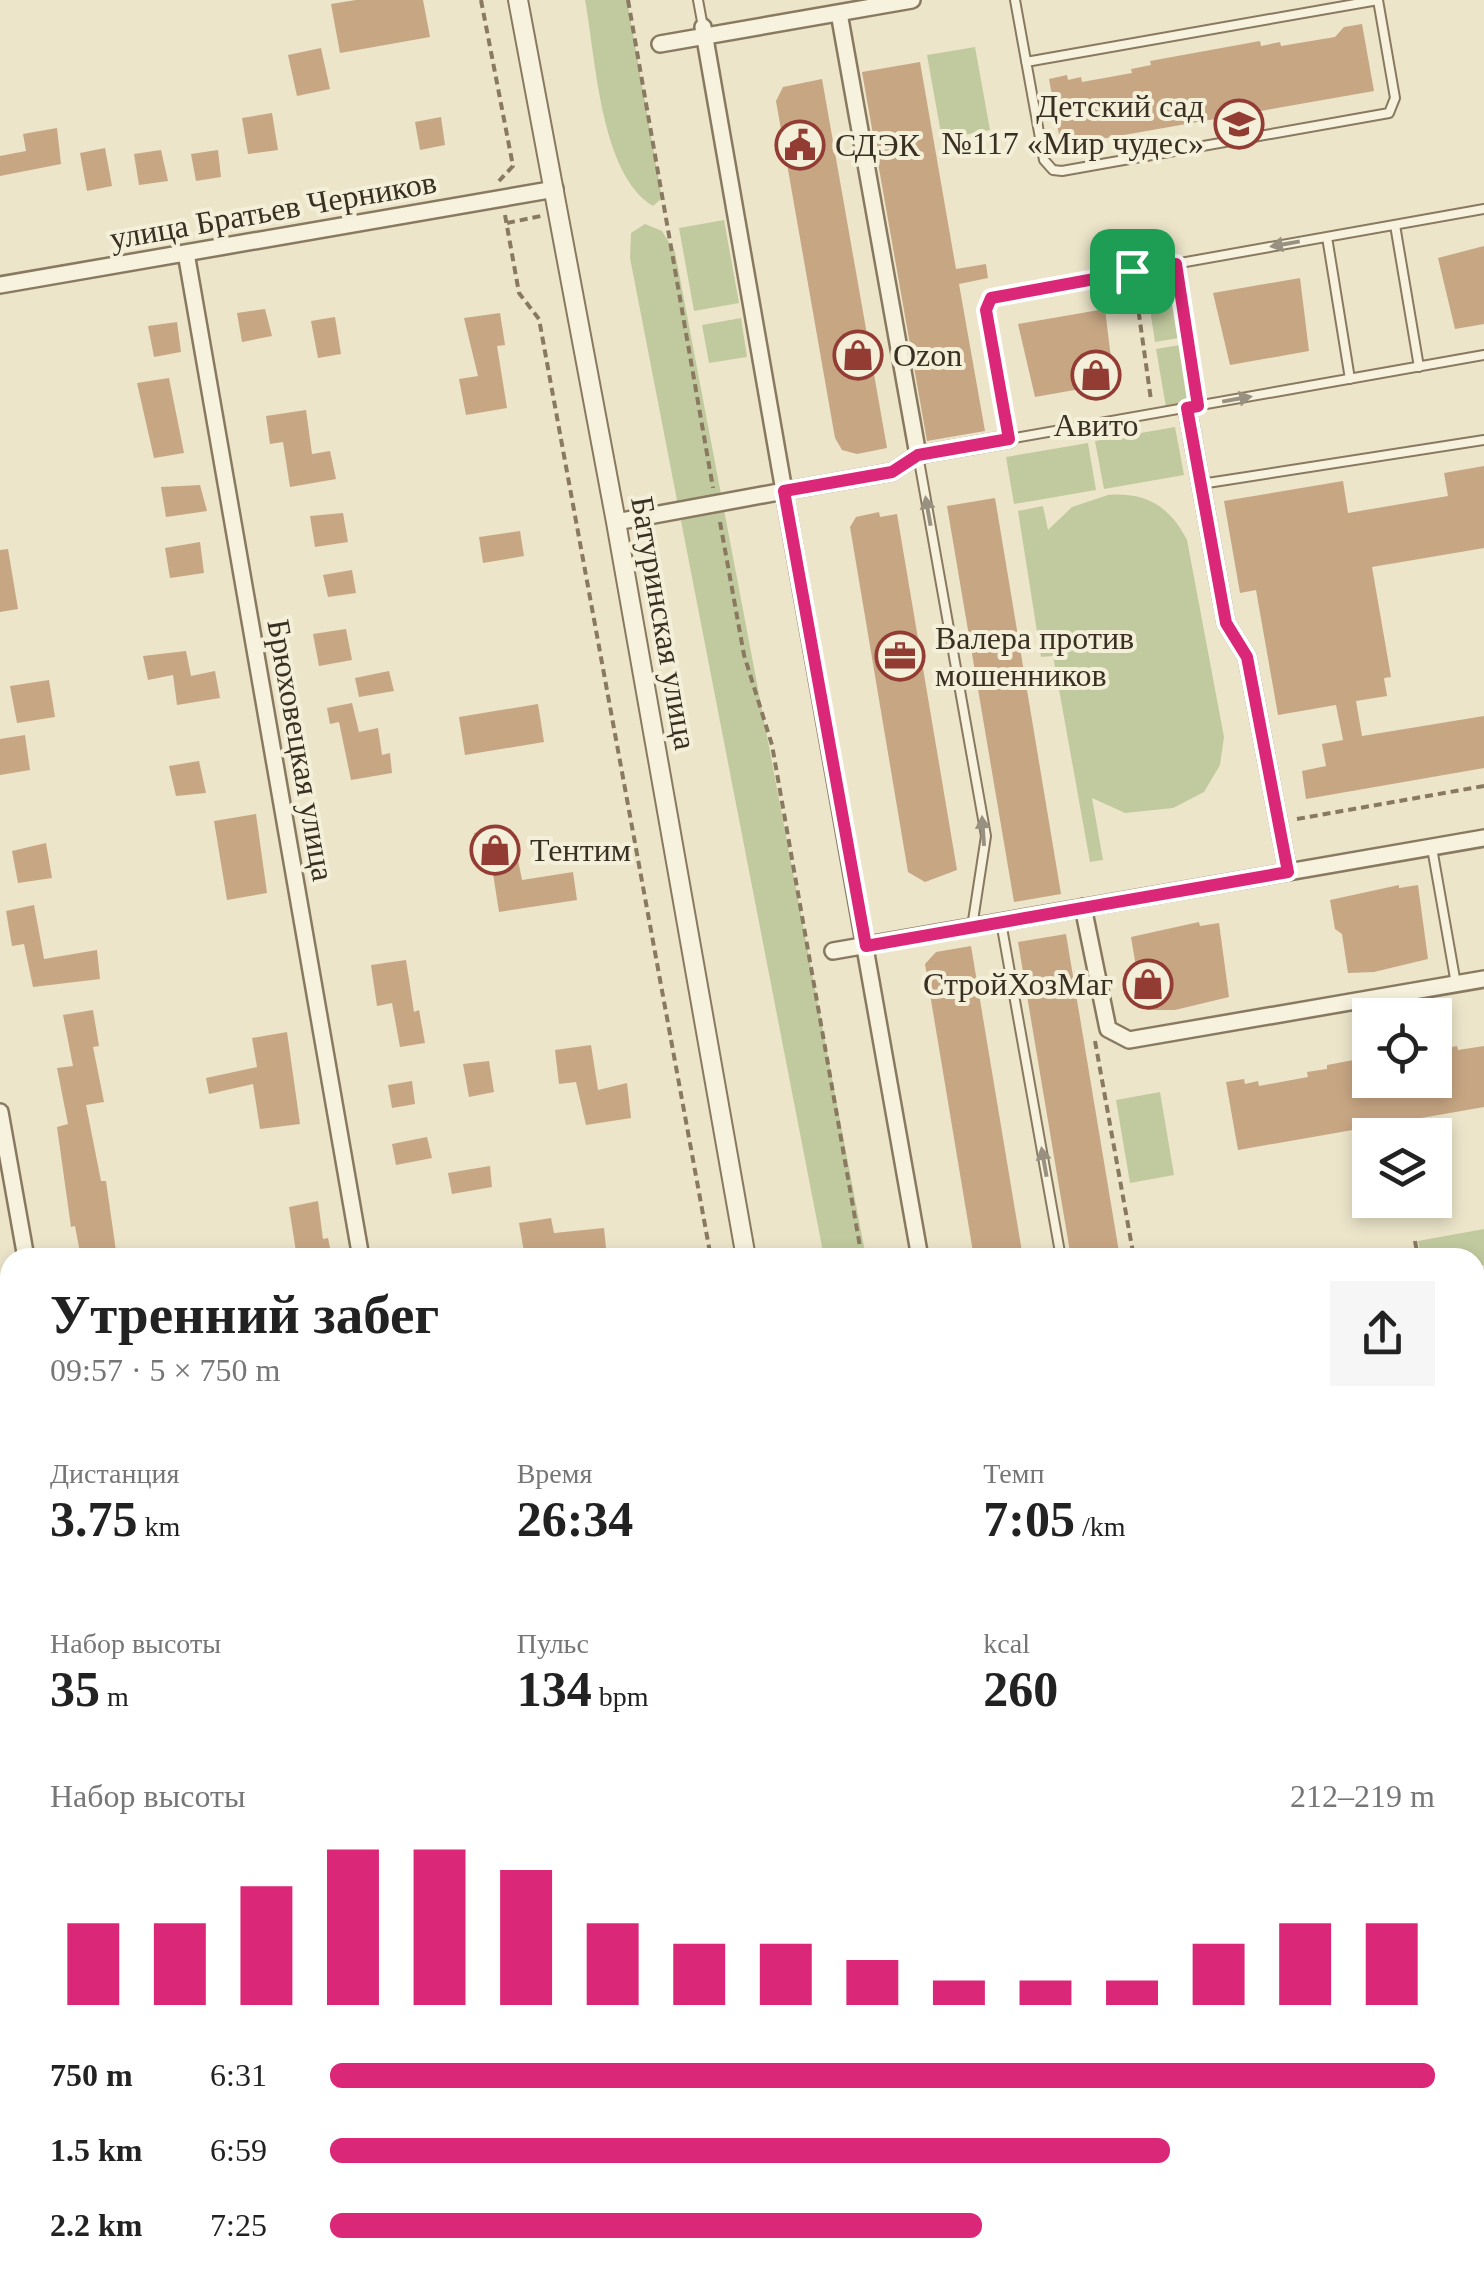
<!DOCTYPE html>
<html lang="ru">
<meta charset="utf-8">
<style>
:root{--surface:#fff;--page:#f6f6f6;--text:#222;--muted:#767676;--accent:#db2777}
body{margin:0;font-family:Georgia,serif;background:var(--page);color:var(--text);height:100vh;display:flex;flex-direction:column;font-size:38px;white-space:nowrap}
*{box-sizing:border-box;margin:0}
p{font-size:32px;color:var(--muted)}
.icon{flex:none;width:55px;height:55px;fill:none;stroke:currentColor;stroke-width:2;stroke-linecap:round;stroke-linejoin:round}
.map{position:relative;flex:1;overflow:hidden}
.drawer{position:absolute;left:0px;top:1248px;width:1485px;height:1038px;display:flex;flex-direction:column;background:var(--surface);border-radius:30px 30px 0 0;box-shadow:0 5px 15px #0003}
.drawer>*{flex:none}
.fabs{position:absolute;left:1352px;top:998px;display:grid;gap:20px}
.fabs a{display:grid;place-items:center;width:100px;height:100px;border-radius:0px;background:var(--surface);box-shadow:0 5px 15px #0003;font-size:50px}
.pin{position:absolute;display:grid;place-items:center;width:85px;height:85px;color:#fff;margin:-42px;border-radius:20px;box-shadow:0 5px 15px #0006}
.round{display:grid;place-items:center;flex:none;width:105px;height:105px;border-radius:0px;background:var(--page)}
.overview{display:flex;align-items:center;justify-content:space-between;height:170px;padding:0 50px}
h1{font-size:55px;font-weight:700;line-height:75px}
.metrics{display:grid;grid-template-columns:repeat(3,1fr);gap:15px;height:170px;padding:10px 50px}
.metrics div{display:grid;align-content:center}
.metrics b{font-size:50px;font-weight:700}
.metrics small{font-size:28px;font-weight:400}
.metrics p{font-size:28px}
.chart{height:280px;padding:20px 50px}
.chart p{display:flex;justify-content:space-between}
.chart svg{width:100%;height:180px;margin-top:10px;stroke:var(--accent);stroke-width:6}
ul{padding:0 50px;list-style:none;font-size:32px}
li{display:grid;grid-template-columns:160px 120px 1fr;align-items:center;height:75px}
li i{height:25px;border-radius:12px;background:var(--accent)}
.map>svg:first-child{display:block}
</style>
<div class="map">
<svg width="1484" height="2284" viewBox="0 0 1484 2284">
<rect width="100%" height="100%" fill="#ece5ca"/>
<!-- green -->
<path fill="#c1ca9e" d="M585,0H627L662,198L653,206C600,174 596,58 585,0Z
M975,47L990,130L942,139L927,55Z
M724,220L739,303L694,311L679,228Z
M645,224L662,231L675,252L866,1257H824L630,258L631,233Z
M1169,279L1179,338L1155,342L1146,283Z
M741,318L747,357L709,363L702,325Z
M1180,345L1189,403L1166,407L1156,349Z
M1175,427L1184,475L1104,489L1095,441Z
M1088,443L1096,490L1014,504L1006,457Z
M1108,495C1145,492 1170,506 1187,540L1224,737L1220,765L1204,792L1173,808L1125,813L1092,798L1103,860L1090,862L1053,656L1041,657L1018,511L1043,506L1048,530L1072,507Z
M1160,1092L1174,1175L1130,1183L1116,1100Z
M1484,1229V1265L1475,1267V1258L1421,1257L1418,1241Z"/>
<!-- building -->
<path fill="#c7a683" d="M356,0H423L430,37L340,53L331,4Z
M1362,24L1374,91L1061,146L1049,79L1067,75L1068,80L1081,77L1082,82L1132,73L1131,69L1151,65L1150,61L1260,41L1261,46L1280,42L1281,46L1335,37L1344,27Z
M321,48L330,89L297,96L288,55Z
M920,62L956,269L986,264L988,278L959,284L985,431L927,441L862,72Z
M822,79L887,448L857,454L842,450L835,438L776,101L783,87Z
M272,113L278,150L248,154L242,118Z
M441,117L445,145L420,150L415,122Z
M57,128L61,164L0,176V156L26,151L23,134Z
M105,148L112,186L87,191L80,153Z
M161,150L168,181L139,185L134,154Z
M218,150L221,177L196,181L191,154Z
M1484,246V324L1455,329L1438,258Z
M1300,278L1309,351L1230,365L1213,293Z
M265,309L272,336L242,342L237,313Z
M1105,309L1114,383L1035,397L1018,324Z
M500,313L505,345L497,346L507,408L466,415L459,379L478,376L464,318Z
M335,317L341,354L318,358L311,321Z
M177,322L181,352L154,357L148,326Z
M169,378L184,453L154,458L137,383Z
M306,410L312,454L330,451L336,479L290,487L283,442L270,444L266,416Z
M1484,466V548L1372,567L1391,677L1384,678L1387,696L1356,701L1362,736L1484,716V768L1306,799L1302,771L1326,766L1322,744L1343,740L1336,705L1278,715L1256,590L1240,593L1224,501L1343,481L1348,513L1448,496L1444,473Z
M200,485L207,511L166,517L161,487Z
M995,498L1061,894L1014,902L947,506Z
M879,512L880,517L897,514L957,870L925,882L908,872L850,527L856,517Z
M343,513L348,542L315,547L310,516Z
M520,531L524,556L483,563L479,537Z
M200,542L204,573L170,578L165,548Z
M8,549L18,609L0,612V550Z
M352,570L356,593L328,597L323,575Z
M346,629L352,660L319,666L313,634Z
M186,651L191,676L215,671L220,698L177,705L173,675L148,680L143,656Z
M389,671L394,691L359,697L355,678Z
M49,680L55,717L17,723L10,686Z
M352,703L359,732L378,728L382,755L390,753L392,773L351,780L339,722L330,724L327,708Z
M538,704L544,742L465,755L459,717Z
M25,735L30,770L0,775V739Z
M199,761L206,793L176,796L169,766Z
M256,814L267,893L227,900L214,821Z
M507,828L510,846L515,845L522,880L573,872L577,900L499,912L492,867L480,869L474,833Z
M46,843L52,878L18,883L12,851Z
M1399,885V888L1418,885L1428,959L1374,972L1348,973L1342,934L1335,929L1330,900Z
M34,905L44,959L97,950L100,979L33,987L24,944L12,946L6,911Z
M1199,922L1200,926L1219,923L1229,997L1175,1010H1148L1143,972L1136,967L1131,937Z
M1066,934L1120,1258H1071L1018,942Z
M971,946L1023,1258H974L925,964L936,952Z
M406,960L414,1012L419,1010L425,1043L400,1047L392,1003L377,1006L371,965Z
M93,1010L99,1046L93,1047L104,1102L86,1105L101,1181H106L117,1258H81L75,1226L71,1227L57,1127L68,1124L57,1068L73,1066L63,1015Z
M287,1032L300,1124L260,1129L253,1084L209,1094L206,1078L257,1067L252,1038Z
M591,1045L598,1090L627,1083L631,1118L586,1125L576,1082L559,1084L555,1050Z
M1457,1046L1458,1050L1484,1046V1107L1238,1150L1226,1082L1244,1079L1245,1084L1258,1081L1259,1086L1308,1077L1307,1072L1327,1069V1065L1370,1057V1080H1435V1050Z
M489,1061L494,1092L469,1097L463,1064Z
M412,1081L415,1104L392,1108L388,1085Z
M427,1137L432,1158L396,1165L392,1144Z
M490,1166L492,1187L452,1194L448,1173Z
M318,1201L323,1239L328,1238L332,1258H297L289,1207Z
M551,1218L554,1233L604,1228L607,1258H525L519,1223Z"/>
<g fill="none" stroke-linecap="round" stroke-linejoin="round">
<!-- service casing -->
<g stroke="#887960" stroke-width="12">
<path id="service" d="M698,0L703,27
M1015,0L1044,160L1053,170L1062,171L1389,113L1395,98L1378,0
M1026,62L1378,0
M1484,209L1000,295L991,298L986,310L1009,439L1484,355
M1395,225L1419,367
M1327,237L1350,379
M918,455L986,836L972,927
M1201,484L1484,440
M1432,848L1456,984
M1001,922L1061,1258
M1475,2208L1484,2207"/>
</g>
<!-- minor casing -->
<g stroke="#887960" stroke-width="20">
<path id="minor" d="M839,13L918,455
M703,27L784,491L892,472L918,455L1009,439
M660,44L912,0
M186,253L361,1258
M0,285L555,189
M1187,408L1226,623L1247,657L1288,872
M616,522L784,491L920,1258
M1083,907L1108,1029L1129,1040L1484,979
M833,951L1484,838
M0,1112L26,1258
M1475,1296L1484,1295
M0,1429L10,1427
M210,2275L212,2284"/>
</g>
<!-- tertiary casing -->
<g stroke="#887960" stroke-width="22">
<path id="tertiary" d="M518,0L616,522L746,1258
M926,2275L927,2284"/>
</g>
<!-- path -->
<path stroke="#887960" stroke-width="4" stroke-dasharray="8 5" stroke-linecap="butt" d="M481,0L513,166L499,181
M628,0L713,488
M505,215L519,293L539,319L711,1258
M507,223L541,216
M1178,278L1196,392
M1135,286L1151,400
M720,522L744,655L772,745L862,1258
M1297,819L1484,786
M1095,1041L1134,1258
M1415,1241L1418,1258
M1475,1272L1484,1271
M1475,1805L1484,1804
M1475,1866L1484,1918
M1046,2275L1047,2284
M865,2284L870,2275
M1332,2284L1381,2275"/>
<!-- service -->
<use href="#service" stroke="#f7f2dd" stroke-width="8"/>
<!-- minor -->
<use href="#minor" stroke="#f7f2dd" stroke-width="15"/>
<!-- tertiary -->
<use href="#tertiary" stroke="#f7f2dd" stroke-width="18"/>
</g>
<!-- one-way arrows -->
<defs><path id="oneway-solid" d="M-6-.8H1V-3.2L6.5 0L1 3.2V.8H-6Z" transform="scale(2.5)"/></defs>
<g fill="#989080">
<use href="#oneway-solid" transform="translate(1285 244) rotate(170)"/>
<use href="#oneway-solid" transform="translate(1237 399) rotate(-10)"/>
<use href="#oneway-solid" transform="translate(928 511) rotate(-100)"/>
<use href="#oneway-solid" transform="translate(983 831) rotate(-94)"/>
<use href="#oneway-solid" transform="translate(1044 1162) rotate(-100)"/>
</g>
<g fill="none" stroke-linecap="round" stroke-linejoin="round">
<!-- route casing -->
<g stroke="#fff" stroke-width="20">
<path id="route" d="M1176,264L1198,406L1187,408L1226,623L1247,657L1288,872L866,946L784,491L892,472L918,455L1009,439L986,310L991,298Z"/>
</g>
<!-- route -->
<use href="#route" stroke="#db2777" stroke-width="12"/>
</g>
<!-- icons -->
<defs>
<g id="school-ring" transform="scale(2.5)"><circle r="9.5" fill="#f4efd9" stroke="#923c34" stroke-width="1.5"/><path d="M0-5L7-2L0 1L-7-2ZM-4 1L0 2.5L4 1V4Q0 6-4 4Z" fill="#923c34"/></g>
<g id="civic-ring" transform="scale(2.5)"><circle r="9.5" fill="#f4efd9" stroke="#923c34" stroke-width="1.5"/><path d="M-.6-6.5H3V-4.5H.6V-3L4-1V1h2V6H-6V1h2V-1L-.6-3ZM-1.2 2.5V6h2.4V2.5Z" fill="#923c34"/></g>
<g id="shop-ring" transform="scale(2.5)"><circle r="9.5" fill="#f4efd9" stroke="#923c34" stroke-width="1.5"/><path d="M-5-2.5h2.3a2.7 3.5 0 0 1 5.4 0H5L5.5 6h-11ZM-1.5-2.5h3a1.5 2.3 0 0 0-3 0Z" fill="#923c34"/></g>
<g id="office-ring" transform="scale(2.5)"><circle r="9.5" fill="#f4efd9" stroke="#923c34" stroke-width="1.5"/><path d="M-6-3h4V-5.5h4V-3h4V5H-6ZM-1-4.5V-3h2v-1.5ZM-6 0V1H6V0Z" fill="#923c34"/></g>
</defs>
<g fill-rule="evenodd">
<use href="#school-ring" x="1239" y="124"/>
<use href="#civic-ring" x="800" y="145"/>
<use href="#shop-ring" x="858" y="355"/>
<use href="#shop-ring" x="1096" y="375"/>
<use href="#office-ring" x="900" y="656"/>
<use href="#shop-ring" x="495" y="850"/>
<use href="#shop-ring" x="1148" y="984"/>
</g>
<g text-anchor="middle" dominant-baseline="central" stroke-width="8" stroke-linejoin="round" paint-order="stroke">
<!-- poi labels -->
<g font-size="32" fill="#392f22" stroke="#f4efd9" text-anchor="start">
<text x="1204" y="106" text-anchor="end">Детский сад<tspan x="1204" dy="37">№117 «Мир чудес»</tspan></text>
<text x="835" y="145">СДЭК</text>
<text x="893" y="355">Ozon</text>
<text x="1096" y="425" text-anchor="middle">Авито</text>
<text x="935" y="638">Валера против<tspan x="935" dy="37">мошенников</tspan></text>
<text x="530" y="850">Тентим</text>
<text x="1113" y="984" text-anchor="end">СтройХозМаг</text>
</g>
<!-- street labels -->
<g font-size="32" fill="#392f22" stroke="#f4efd9">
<text transform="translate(273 210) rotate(-10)">улица Братьев Черников</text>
<text transform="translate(664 623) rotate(80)">Батуринская улица</text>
<text transform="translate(301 750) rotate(80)">Брюховецкая улица</text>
</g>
</g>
</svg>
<div class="fabs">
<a><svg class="icon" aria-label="locate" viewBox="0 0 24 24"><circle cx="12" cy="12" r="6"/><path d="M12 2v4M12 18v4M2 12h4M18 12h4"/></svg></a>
<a><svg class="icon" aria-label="layers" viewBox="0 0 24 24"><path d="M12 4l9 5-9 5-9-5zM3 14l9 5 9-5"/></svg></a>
</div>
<div class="pin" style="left:1132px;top:271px;background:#1e9e55"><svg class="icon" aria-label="arrive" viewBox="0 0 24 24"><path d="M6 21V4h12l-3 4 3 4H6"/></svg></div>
<section class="drawer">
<div class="overview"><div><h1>Утренний забег</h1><p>09:57 · 5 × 750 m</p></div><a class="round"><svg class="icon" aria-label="share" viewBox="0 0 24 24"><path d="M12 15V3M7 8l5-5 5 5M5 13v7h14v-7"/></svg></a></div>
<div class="metrics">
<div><p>Дистанция</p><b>3.75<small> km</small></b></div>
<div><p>Время</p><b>26:34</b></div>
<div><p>Темп</p><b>7:05<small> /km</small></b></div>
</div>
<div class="metrics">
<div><p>Набор высоты</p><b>35<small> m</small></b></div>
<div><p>Пульс</p><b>134<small> bpm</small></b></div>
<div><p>kcal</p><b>260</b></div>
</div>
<div class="chart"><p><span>Набор высоты</span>212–219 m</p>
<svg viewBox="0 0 160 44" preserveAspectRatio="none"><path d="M5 44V24M15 44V24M25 44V15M35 44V6M45 44V6M55 44V11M65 44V24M75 44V29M85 44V29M95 44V33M105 44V38M115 44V38M125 44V38M135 44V29M145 44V24M155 44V24"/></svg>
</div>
<ul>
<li><b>750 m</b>6:31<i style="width:100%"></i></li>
<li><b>1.5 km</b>6:59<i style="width:76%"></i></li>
<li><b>2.2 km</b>7:25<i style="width:59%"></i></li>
</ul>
</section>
</div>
